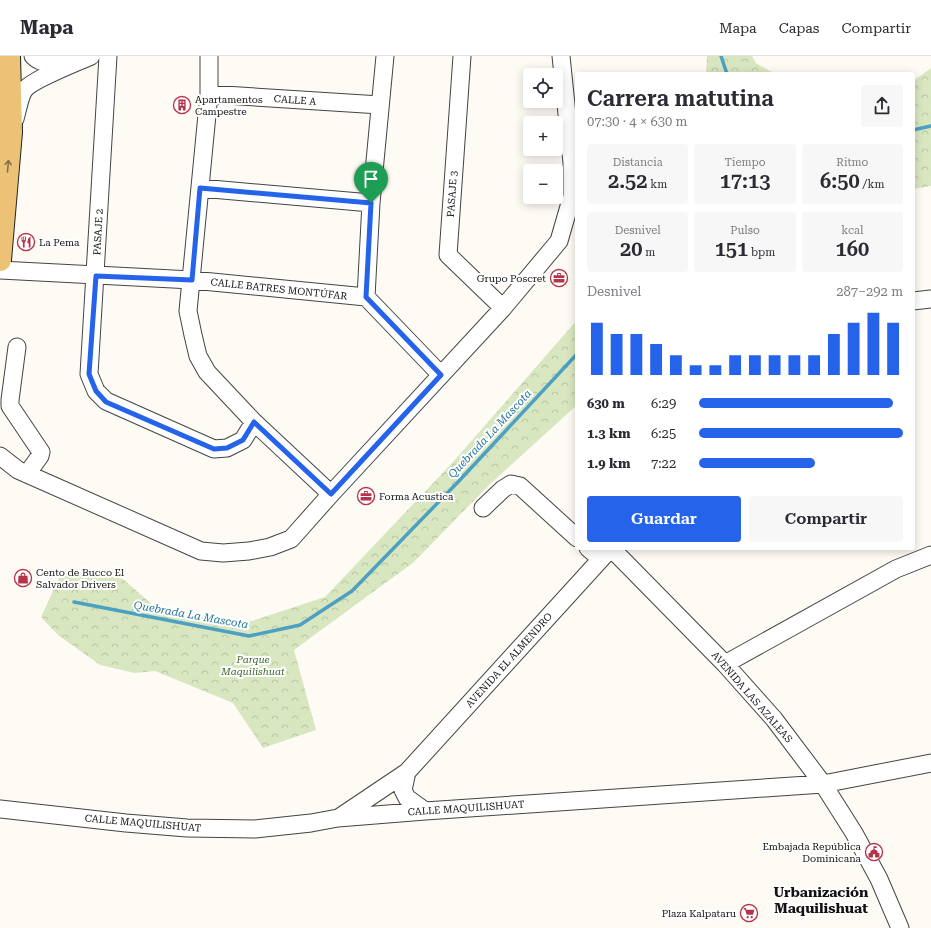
<!DOCTYPE html>
<html lang="es">
<meta charset="utf-8">
<style>
:root{--surface:#fff;--page:#f7f7f7;--text:#2b2b33;--muted:#7c7c81;--line:#e1e1e2;--accent:#2563eb}
body{margin:0;font-family:"Roboto Serif",serif;background:var(--page);color:var(--text);height:100vh;display:flex;flex-direction:column;font-size:15px;white-space:nowrap}
*{box-sizing:border-box;margin:0}
p{font-size:13px;color:var(--muted)}
.icon{flex:none;width:22px;height:22px;fill:none;stroke:currentColor;stroke-width:2;stroke-linecap:round;stroke-linejoin:round}
.map{position:relative;flex:1;overflow:hidden}
.panel{position:absolute;left:575px;top:16px;width:340px;height:478px;display:flex;flex-direction:column;background:var(--surface);border-radius:4px;box-shadow:0 2px 10px #0003}
.panel>*{flex:none}
.fabs{position:absolute;left:523px;top:12px;display:grid;gap:8px}
.fabs a{display:grid;place-items:center;width:40px;height:40px;border-radius:4px;background:var(--surface);box-shadow:0 2px 10px #0003;font-size:20px}
.pin{position:absolute;display:grid;place-items:center;width:34px;height:34px;color:#fff;margin:-41px -17px;border-radius:50% 50% 50% 0;rotate:-45deg;box-shadow:0 0 4px #0007}
.pin .icon{rotate:45deg}
.round{display:grid;place-items:center;flex:none;width:42px;height:42px;border-radius:4px;background:var(--page)}
.summary{display:flex;align-items:center;justify-content:space-between;height:68px;padding:0 12px}
h1{font-size:22px;font-weight:600;line-height:30px}
.figures{display:grid;grid-template-columns:repeat(3,1fr);gap:6px;height:68px;padding:4px 12px}
.figures div{display:grid;align-content:center;border-radius:4px;background:var(--page);text-align:center}
.figures b{font-size:20px;font-weight:600}
.figures small{font-size:11px;font-weight:400}
.figures p{font-size:11px}
.chart{height:112px;padding:8px 12px}
.chart p{display:flex;justify-content:space-between}
.chart svg{width:100%;height:72px;margin-top:4px;stroke:var(--accent);stroke-width:6}
.action{display:flex;gap:8px;margin-top:auto;padding:8px 12px}
.action a{flex:1;height:46px;border-radius:4px;background:var(--accent);color:#fff;font-size:16px;font-weight:600;line-height:46px;text-align:center}
.action a+a{background:var(--page);color:var(--text)}
ul{padding:0 12px;list-style:none;font-size:13px}
li{display:grid;grid-template-columns:64px 48px 1fr;align-items:center;height:30px}
li i{height:10px;border-radius:5px;background:var(--accent)}
header{display:flex;align-items:center;gap:24px;box-sizing:border-box;height:56px;padding:0 20px;background:var(--surface);border-bottom:1px solid var(--line)}
header strong{font-size:19px}
nav{display:flex;gap:22px;margin-inline-start:auto;font-size:14px}
.map>svg:first-child{display:block}
</style>
<header>
<strong>Mapa</strong>
<nav><a>Mapa</a><a>Capas</a><a>Compartir</a></nav>
</header>
<div class="map">
<svg width="931" height="872" viewBox="0 0 931 872">
<defs>
<pattern id="park-crowns" width="20" height="18" patternUnits="userSpaceOnUse"><rect width="20" height="18" fill="#d9e7c1"/><path d="M2 6a3 3 0 1 1 6 0M12 15a3 3 0 1 1 6 0" fill="none" stroke="#b9c5a5"/></pattern>
</defs>
<rect width="100%" height="100%" fill="#fefbf5"/>
<!-- park -->
<path fill="url(#park-crowns)" d="M707,0H752L756,7L775,18H706Z
M931,12V130L913,133V25Z
M577,264V349L489,429L414,506L294,594L316,674L263,692L233,647L155,615L135,617L100,609L58,579L41,561L61,518H103L123,523L163,558L252,565L325,541L453,406Z"/>
<g fill="none" stroke-linecap="round" stroke-linejoin="round">
<!-- stream -->
<path stroke="#4ca0c2" stroke-width="3.5" d="M721,0L727,18
M913,74L931,70
M74,546L249,580L300,569L352,535L458,426L577,298"/>
<!-- minor casing -->
<g stroke="#444" stroke-width="19">
<path id="minor" d="M33,0C42,9 56,8 68,6
M108,0L89,318L96,335L106,345L214,393L227,392L243,384L254,366
M209,0V38L188,255L193,279L198,300L207,316L254,366L331,438
M385,0L371,147L366,241L441,319
M462,0L448,199L503,252
M209,38L380,49
M15,63C17,56 20,41 23,36C28,25 78,6 91,0
M200,132L371,147
M0,214L192,224L366,241
M913,245L931,243
M17,291L10,344V350L41,396L40,400L27,418
M0,400L18,414L201,495L223,497L249,495L270,491L291,483L331,438L503,252L559,185L572,140V107L561,0
M483,452L503,433L511,428L520,430L577,482
M588,492L601,503
M611,492L725,608L774,663L823,728L854,777L879,823L900,872
M725,608L896,513L931,499
M407,716L403,734L407,742L425,755
M0,753L126,767L187,772L255,773L311,767L338,762L425,755L823,728L931,707
M340,761L407,716L611,492"/>
</g>
<!-- major casing -->
<g stroke="#222" stroke-width="24">
<path id="major" d="M0,204L11,76L9,0"/>
</g>
<!-- minor -->
<use href="#minor" stroke="#fff" stroke-width="17"/>
<!-- major -->
<use href="#major" stroke="#ecc277" stroke-width="22"/>
</g>
<!-- one-way arrows -->
<defs><path id="oneway-shaft" d="M-6 0H5M1.5-3L5.5 0L1.5 3" fill="none" stroke-width="1.6" stroke-linecap="round" stroke-linejoin="round"/></defs>
<use stroke="#897249" href="#oneway-shaft" transform="translate(8 110) rotate(-85)"/>
<g fill="none" stroke-linecap="round" stroke-linejoin="round">
<!-- route casing -->
<g stroke="#fff" stroke-width="8">
<path id="route" d="M200,132L371,147L366,241L441,319L331,438L254,366L243,384L227,392L214,393L106,346L96,335L89,318L96,220L192,224Z"/>
</g>
<!-- route -->
<use href="#route" stroke="#2563eb" stroke-width="5"/>
</g>
<!-- icons -->
<defs>
<g id="building-ring" transform="scale(0.9)"><circle r="9.5" fill="#fff" stroke="#b53449" stroke-width="1.5"/><path d="M-4-6H4V6H1V3H-1V6H-4ZM-2.5-4.3h1.7v1.8h-1.7ZM.8-4.3h1.7v1.8H.8ZM-2.5-1h1.7V.8h-1.7ZM.8-1h1.7V.8H.8Z" fill="#b53449"/></g>
<g id="restaurant-ring" transform="scale(0.9)"><circle r="9.5" fill="#fff" stroke="#b53449" stroke-width="1.5"/><path d="M-5-6h1v4h1v-4h1v4h1v-4h1v5L-1.5 .5V6h-2V.5L-5-1ZM5-6V6H3V1.5H1.5Q1.5-4 5-6Z" fill="#b53449"/></g>
<g id="office-ring" transform="scale(0.9)"><circle r="9.5" fill="#fff" stroke="#b53449" stroke-width="1.5"/><path d="M-6-3h4V-5.5h4V-3h4V5H-6ZM-1-4.5V-3h2v-1.5ZM-6 0V1H6V0Z" fill="#b53449"/></g>
<g id="shop-ring" transform="scale(0.9)"><circle r="9.5" fill="#fff" stroke="#b53449" stroke-width="1.5"/><path d="M-5-2.5h2.3a2.7 3.5 0 0 1 5.4 0H5L5.5 6h-11ZM-1.5-2.5h3a1.5 2.3 0 0 0-3 0Z" fill="#b53449"/></g>
<g id="civic-ring" transform="scale(0.9)"><circle r="9.5" fill="#fff" stroke="#b53449" stroke-width="1.5"/><path d="M-.6-6.5H3V-4.5H.6V-3L4-1V1h2V6H-6V1h2V-1L-.6-3ZM-1.2 2.5V6h2.4V2.5Z" fill="#b53449"/></g>
<g id="supermarket-ring" transform="scale(0.9)"><circle r="9.5" fill="#fff" stroke="#b53449" stroke-width="1.5"/><path d="M-6-5.5h2.5l.6 2H6L4.5 2H-2.5L-4.4-4H-6ZM-1.5 3.2a1.3 1.3 0 1 0 .1 0ZM3 3.2a1.3 1.3 0 1 0 .1 0Z" fill="#b53449"/></g>
</defs>
<g fill-rule="evenodd">
<use href="#building-ring" x="182" y="49"/>
<use href="#restaurant-ring" x="26" y="186"/>
<use href="#office-ring" x="559" y="222"/>
<use href="#office-ring" x="366" y="440"/>
<use href="#shop-ring" x="23" y="522"/>
<use href="#civic-ring" x="874" y="796"/>
<use href="#supermarket-ring" x="749" y="857"/>
</g>
<g text-anchor="middle" dominant-baseline="central" stroke-width="4" stroke-linejoin="round" paint-order="stroke">
<!-- poi labels -->
<g font-size="10" fill="#111" stroke="#fff" text-anchor="start">
<text x="195" y="43">Apartamentos<tspan x="195" dy="12">Campestre</tspan></text>
<text x="39" y="186">La Pema</text>
<text x="546" y="222" text-anchor="end">Grupo Poscret</text>
<text x="379" y="440">Forma Acustica</text>
<text x="36" y="516">Cento de Bucco El<tspan x="36" dy="12">Salvador Drivers</tspan></text>
<text x="861" y="790" text-anchor="end">Embajada República<tspan x="861" dy="12">Dominicana</tspan></text>
<text x="736" y="857" text-anchor="end">Plaza Kalpataru</text>
</g>
<!-- street labels -->
<g font-size="10" fill="#111" stroke="#fff">
<text transform="translate(295 44) rotate(4)">CALLE A</text>
<text transform="translate(452 138) rotate(-86)">PASAJE 3</text>
<text transform="translate(98 176) rotate(-87)">PASAJE 2</text>
<text transform="translate(279 233) rotate(6)">CALLE BATRES MONTÚFAR</text>
<text transform="translate(509 604) rotate(-48)">AVENIDA EL ALMENDRO</text>
<text transform="translate(752 641) rotate(49)">AVENIDA LAS AZALEAS</text>
<text transform="translate(466 752) rotate(-4)">CALLE MAQUILISHUAT</text>
<text transform="translate(143 767) rotate(5)">CALLE MAQUILISHUAT</text>
</g>
<!-- park labels -->
<g font-size="10" font-style="italic" fill="#3a6426" stroke="#fff">
<text x="253" y="603">Parque<tspan x="253" dy="12">Maquilishuat</tspan></text>
</g>
<!-- water labels -->
<g font-size="11" font-style="italic" fill="#247398" stroke="#fff">
<text transform="translate(490 378) rotate(-47)">Quebrada La Mascota</text>
<text transform="translate(191 559) rotate(10)">Quebrada La Mascota</text>
</g>
<!-- district labels -->
<g font-size="14" font-weight="bold" fill="#111" stroke="#fff">
<text x="821" y="836">Urbanización<tspan x="821" dy="16">Maquilishuat</tspan></text>
</g>
</g>
</svg>
<div class="fabs">
<a><svg class="icon" aria-label="locate" viewBox="0 0 24 24"><circle cx="12" cy="12" r="6"/><path d="M12 2v4M12 18v4M2 12h4M18 12h4"/></svg></a>
<a>+</a>
<a>−</a>
</div>
<div class="pin" style="left:371px;top:147px;background:#1e9e55"><svg class="icon" aria-label="arrive" viewBox="0 0 24 24"><path d="M6 21V4h12l-3 4 3 4H6"/></svg></div>
<section class="panel">
<div class="summary"><div><h1>Carrera matutina</h1><p>07:30 · 4 × 630 m</p></div><a class="round"><svg class="icon" aria-label="share" viewBox="0 0 24 24"><path d="M12 15V3M7 8l5-5 5 5M5 13v7h14v-7"/></svg></a></div>
<div class="figures">
<div><p>Distancia</p><b>2.52<small> km</small></b></div>
<div><p>Tiempo</p><b>17:13</b></div>
<div><p>Ritmo</p><b>6:50<small> /km</small></b></div>
</div>
<div class="figures">
<div><p>Desnivel</p><b>20<small> m</small></b></div>
<div><p>Pulso</p><b>151<small> bpm</small></b></div>
<div><p>kcal</p><b>160</b></div>
</div>
<div class="chart"><p><span>Desnivel</span>287–292 m</p>
<svg viewBox="0 0 160 44" preserveAspectRatio="none"><path d="M5 44V12M15 44V19M25 44V19M35 44V25M45 44V32M55 44V38M65 44V38M75 44V32M85 44V32M95 44V32M105 44V32M115 44V32M125 44V19M135 44V12M145 44V6M155 44V12"/></svg>
</div>
<ul>
<li><b>630 m</b>6:29<i style="width:95%"></i></li>
<li><b>1.3 km</b>6:25<i style="width:100%"></i></li>
<li><b>1.9 km</b>7:22<i style="width:57%"></i></li>
</ul>
<div class="action"><a>Guardar</a><a>Compartir</a></div>
</section>
</div>
